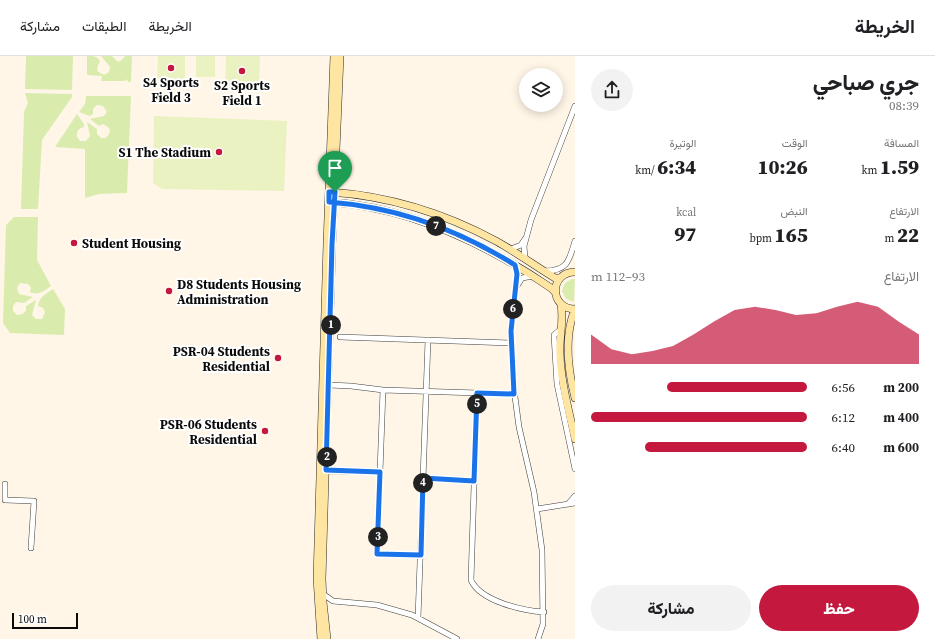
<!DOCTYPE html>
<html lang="ar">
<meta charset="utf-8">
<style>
:root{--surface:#fff;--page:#f2f2f2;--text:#202124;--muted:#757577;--line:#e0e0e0;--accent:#c4183e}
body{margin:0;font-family:"Source Serif 4",Vazirmatn,serif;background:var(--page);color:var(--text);direction:rtl;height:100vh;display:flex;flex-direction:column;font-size:15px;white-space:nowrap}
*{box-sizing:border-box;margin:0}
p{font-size:13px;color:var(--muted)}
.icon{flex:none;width:22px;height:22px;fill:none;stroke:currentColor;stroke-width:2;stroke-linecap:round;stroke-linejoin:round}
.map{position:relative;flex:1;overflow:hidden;direction:ltr}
.sheet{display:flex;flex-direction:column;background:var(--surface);width:360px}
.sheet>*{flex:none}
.fabs{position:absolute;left:519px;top:12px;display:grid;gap:8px}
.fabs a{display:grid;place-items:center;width:44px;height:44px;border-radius:50%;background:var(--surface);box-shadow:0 2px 10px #0003;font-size:20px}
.scale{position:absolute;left:12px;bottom:10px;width:66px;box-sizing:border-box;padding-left:4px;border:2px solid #0a0a0a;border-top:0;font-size:11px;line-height:14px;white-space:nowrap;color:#0a0a0a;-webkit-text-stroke:3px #fff;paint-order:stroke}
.pin{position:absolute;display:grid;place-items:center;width:34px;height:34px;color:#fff;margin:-41px -17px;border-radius:50% 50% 50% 0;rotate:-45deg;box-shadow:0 0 4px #0007}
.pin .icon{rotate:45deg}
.km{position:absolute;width:20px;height:20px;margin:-10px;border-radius:50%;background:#222;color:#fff;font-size:11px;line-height:20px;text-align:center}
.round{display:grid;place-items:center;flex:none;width:42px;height:42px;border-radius:21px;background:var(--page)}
.summary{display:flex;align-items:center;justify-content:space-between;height:68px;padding:0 16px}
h1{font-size:22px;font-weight:800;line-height:30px}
.metrics{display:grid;grid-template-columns:repeat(3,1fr);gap:6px;height:68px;padding:4px 16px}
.metrics div{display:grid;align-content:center}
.metrics b{font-size:20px;font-weight:800}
.metrics small{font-size:11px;font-weight:400}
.metrics p{font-size:11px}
.chart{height:112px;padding:8px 16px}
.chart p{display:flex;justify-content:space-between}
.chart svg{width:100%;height:72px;margin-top:4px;fill:var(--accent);opacity:.7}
.cta{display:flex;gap:8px;margin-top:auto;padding:8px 16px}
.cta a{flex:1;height:46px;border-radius:24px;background:var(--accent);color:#fff;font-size:16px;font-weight:800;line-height:46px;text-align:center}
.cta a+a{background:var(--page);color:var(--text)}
ul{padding:0 16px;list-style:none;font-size:13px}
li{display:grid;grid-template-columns:64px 48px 1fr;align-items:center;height:30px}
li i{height:10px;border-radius:5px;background:var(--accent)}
header{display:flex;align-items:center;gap:24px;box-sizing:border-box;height:56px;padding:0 20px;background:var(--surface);border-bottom:1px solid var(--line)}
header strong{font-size:19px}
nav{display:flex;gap:22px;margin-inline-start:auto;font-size:14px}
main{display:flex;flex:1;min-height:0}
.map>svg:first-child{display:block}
</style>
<header>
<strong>الخريطة</strong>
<nav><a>الخريطة</a><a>الطبقات</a><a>مشاركة</a></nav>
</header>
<main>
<section class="sheet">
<div class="summary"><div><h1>جري صباحي</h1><p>08:39</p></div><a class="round"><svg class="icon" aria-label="share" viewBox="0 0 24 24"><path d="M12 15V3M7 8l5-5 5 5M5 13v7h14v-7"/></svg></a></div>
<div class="metrics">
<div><p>المسافة</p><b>1.59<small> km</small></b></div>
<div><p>الوقت</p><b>10:26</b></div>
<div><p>الوتيرة</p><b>6:34<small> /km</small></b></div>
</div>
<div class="metrics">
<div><p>الارتفاع</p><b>22<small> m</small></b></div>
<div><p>النبض</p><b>165<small> bpm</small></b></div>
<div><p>kcal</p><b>97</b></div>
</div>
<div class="chart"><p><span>الارتفاع</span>93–112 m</p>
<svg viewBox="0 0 160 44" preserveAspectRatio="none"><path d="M0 44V26L10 35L20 38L30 36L40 33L50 26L60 18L70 11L80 9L90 11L100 14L110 13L120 9L130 6L140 9L150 18L160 26V44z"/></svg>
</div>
<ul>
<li><b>200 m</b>6:56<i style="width:65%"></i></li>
<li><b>400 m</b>6:12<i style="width:100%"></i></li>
<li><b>600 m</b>6:40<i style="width:75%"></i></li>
</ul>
<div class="cta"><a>حفظ</a><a>مشاركة</a></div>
</section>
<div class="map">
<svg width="575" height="583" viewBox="0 0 575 583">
<rect width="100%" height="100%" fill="#fff6e7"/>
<!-- green -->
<path fill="#d9ecae" d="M26,0H73L72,34L25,33Z
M87,0C94,0 98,0 100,6L98,9L97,15L104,19L109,16L110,11L101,0H112L118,6L122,4L125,0H132L131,26H128L127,23L125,25H101L102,20L87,19Z
M25,37L72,38V41L42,84L38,153H21L24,56L28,47Z
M86,40H131L127,137L99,138L85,142V93L55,91L77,58L84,68V71C79,72 76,75 77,81L80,85H86L90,80L87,66L97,73V78L101,82C106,83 109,80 110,74L108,71L103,68L99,70L90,63L104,60L107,56L103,50L97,49L93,53V58L90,60L79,56L85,48Z
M14,161H38L37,204L51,230C44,235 38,240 30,236L31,232L28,228L20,227L17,232L19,238L33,241L24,247L16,246L13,250V255L17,259L22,258L26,255V250L36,244L32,259L36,263H42L45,256L43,252L38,250C39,241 46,238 53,233L65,253L64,279L10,277L3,267L6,169Z
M572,223H575L574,246L566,243L562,235L565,227Z"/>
<!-- pitch -->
<path fill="#eaf2c1" d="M158,0H185V24L157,23Z
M196,0H215V21H196Z
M226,0H260L259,31L225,30Z
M154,60L287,65L284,135L162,133L153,127Z"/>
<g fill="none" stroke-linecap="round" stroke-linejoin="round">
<!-- street casing -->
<g stroke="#3d3d3d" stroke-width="6">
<path id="street" d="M511,193L521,189L525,183
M525,202L524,190L531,164L575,50
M515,209L517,217L511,275L513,326L519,371L534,436L542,494L543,568L538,583
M544,215C567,215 569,206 575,185
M517,230L522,222L533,220
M561,273L554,279L557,328L575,413
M340,281L511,287
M329,329L351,330L383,334L514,338
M383,334L377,498L421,499
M477,337L471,524C480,545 523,555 544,556
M326,415L380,416
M423,422L474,425
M5,428V444L34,445L31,492
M568,448L575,440
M537,453L575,447
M323,538L333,545L377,549L412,559L457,583
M418,562L428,284"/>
</g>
<!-- secondary casing -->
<g stroke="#2c2c2c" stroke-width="8">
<path id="secondary" d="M330,136C389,140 444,157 496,185C516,196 535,210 555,222H559
M331,146C412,152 485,187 551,232L555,236
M575,216C549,216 549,253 575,253
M561,249C564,265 559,281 560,298C561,327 569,355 575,383
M575,253C564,280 568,314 575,342
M321,583L317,522L327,188L334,0
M327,583L323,546L322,523L332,188L340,0"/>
</g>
<!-- street -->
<use href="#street" stroke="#fff" stroke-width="5"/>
<!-- secondary -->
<use href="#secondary" stroke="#ffe5a2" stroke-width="7"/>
</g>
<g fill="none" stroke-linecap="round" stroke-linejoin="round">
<!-- route casing -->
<g stroke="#fff" stroke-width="8">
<path id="route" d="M335,136C334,154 333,171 332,188L326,414L380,416L377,498L421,499L423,422L474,425L477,337L514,338L511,275L517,218L515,209C459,174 395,151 329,146V136H335"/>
</g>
<!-- route -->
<use href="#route" stroke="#1a73e8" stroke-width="5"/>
</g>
<!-- markers -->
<g fill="#c4183e" stroke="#fff" stroke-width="1.5">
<circle cx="171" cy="12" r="4"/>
<circle cx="242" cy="15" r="4"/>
<circle cx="219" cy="96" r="4"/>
<circle cx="74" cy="187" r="4"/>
<circle cx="169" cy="235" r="4"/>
<circle cx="278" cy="302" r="4"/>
<circle cx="265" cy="375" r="4"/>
</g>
<g text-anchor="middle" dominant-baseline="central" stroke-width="4" stroke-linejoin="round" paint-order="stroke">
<!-- poi labels -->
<g font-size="13" font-weight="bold" fill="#0a0a0a" stroke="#fff" text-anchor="end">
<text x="171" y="26" text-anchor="middle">S4 Sports<tspan x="171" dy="15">Field 3</tspan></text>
<text x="242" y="29" text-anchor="middle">S2 Sports<tspan x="242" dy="15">Field 1</tspan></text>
<text x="211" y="96">S1 The Stadium</text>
<text x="82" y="187" text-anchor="start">Student Housing</text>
<text x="177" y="228" text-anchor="start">D8 Students Housing<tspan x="177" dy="15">Administration</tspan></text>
<text x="270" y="295">PSR-04 Students<tspan x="270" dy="15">Residential</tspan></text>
<text x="257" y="368">PSR-06 Students<tspan x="257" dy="15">Residential</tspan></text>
</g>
</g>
</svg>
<div class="fabs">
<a><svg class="icon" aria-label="layers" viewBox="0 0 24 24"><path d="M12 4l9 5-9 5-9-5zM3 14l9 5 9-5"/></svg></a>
</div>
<div class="scale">100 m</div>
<div class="pin" style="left:335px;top:136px;background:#1e9e55"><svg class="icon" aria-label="arrive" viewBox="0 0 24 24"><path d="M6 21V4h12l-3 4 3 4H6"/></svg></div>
<b class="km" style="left:331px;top:269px">1</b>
<b class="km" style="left:327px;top:401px">2</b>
<b class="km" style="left:378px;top:481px">3</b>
<b class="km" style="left:423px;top:427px">4</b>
<b class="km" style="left:477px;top:348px">5</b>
<b class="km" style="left:513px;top:253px">6</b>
<b class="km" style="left:436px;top:170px">7</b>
</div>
</main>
